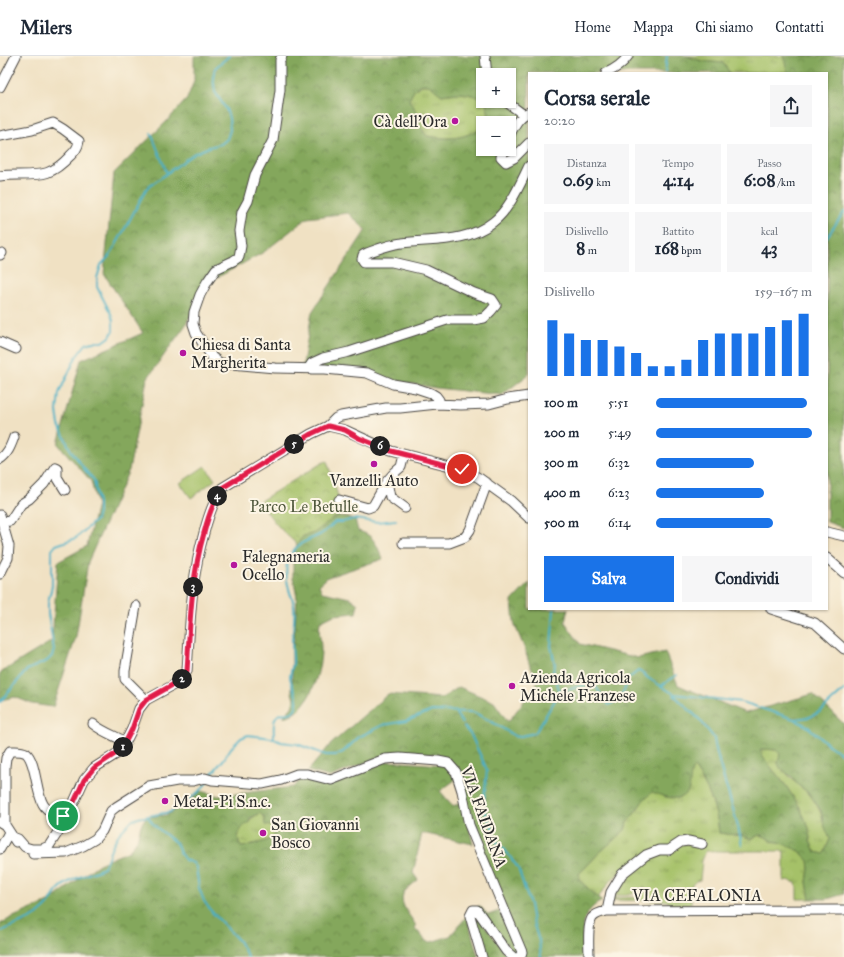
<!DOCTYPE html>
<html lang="it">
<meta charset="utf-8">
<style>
:root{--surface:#fff;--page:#f6f6f7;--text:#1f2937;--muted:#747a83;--line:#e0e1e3;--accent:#1a73e8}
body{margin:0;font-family:"IM FELL Great Primer",serif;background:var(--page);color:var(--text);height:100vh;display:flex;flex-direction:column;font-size:15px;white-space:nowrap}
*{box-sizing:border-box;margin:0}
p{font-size:13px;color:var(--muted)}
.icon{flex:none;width:22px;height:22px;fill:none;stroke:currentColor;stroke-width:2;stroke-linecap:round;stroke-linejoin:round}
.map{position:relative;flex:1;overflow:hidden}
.panel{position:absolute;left:528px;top:16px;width:300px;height:538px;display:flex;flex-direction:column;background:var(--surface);border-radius:0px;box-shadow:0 1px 3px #0004}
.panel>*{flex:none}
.tools{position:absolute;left:476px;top:12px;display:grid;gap:8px}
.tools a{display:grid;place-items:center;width:40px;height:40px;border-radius:0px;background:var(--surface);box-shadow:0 1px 3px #0004;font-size:20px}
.pin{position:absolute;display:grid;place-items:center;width:34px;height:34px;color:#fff;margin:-17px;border:2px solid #fff;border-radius:50%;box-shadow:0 1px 4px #0007}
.km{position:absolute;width:20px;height:20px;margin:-10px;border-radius:50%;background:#222;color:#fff;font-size:11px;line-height:20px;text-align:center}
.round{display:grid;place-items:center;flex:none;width:42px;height:42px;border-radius:0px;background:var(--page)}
.overview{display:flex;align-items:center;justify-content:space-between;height:68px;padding:0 16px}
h1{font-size:22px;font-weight:700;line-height:30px}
.metrics{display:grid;grid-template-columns:repeat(3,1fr);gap:6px;height:68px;padding:4px 16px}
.metrics div{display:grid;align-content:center;border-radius:0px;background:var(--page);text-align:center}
.metrics b{font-size:17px;font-weight:700}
.metrics small{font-size:11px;font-weight:400}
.metrics p{font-size:11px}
.chart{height:112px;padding:8px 16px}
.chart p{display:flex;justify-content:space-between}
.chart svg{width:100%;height:72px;margin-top:4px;stroke:var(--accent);stroke-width:6}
.primary-button{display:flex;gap:8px;margin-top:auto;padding:8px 16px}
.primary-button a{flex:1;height:46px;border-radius:0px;background:var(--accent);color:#fff;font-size:16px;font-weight:700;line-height:46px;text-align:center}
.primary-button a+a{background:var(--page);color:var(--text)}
ul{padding:0 16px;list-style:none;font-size:13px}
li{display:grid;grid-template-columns:64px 48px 1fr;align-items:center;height:30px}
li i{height:10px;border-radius:5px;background:var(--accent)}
header{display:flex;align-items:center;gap:24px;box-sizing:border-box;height:56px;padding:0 20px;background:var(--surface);border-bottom:1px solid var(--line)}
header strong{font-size:19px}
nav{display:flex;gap:22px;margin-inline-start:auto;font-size:14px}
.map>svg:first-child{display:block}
</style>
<header>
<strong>Milers</strong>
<nav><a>Home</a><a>Mappa</a><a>Chi siamo</a><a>Contatti</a></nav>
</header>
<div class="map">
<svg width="844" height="901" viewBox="0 0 844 901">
<defs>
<pattern id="grass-tufts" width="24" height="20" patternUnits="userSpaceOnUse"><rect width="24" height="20" fill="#a5c168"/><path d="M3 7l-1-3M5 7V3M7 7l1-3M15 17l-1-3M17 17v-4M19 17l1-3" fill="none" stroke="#879d56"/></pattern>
<pattern id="forest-crowns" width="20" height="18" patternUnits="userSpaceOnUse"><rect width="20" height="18" fill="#84a75c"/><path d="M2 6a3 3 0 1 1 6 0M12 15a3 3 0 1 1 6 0" fill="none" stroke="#6c884c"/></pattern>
<pattern id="park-crowns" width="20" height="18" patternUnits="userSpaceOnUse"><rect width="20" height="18" fill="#a5c168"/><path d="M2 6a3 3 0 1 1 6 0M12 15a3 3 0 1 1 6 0" fill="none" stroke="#879d56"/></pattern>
</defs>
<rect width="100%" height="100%" fill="#fcf5e5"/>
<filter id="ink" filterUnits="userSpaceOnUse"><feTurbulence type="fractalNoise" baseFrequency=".025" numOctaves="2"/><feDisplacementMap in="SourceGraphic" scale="8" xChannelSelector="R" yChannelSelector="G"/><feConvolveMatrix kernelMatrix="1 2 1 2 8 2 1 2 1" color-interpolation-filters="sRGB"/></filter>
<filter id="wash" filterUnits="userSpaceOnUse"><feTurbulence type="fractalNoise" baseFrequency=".012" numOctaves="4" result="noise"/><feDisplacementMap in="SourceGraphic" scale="16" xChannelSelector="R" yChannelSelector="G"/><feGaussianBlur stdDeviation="0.9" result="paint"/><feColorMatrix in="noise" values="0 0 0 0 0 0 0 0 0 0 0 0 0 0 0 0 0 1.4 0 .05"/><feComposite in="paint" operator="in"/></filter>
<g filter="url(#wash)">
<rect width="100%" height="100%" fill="#f0e1c3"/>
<!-- grass -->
<path fill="url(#grass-tufts)" stroke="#68764a" d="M686,0H783L788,17H730L723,7L702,5Z
M422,29H429L442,39C455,37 465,36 478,41C481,43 483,45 486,46L489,59L488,67H483V72C460,83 452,84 427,80L421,74L417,56L409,44L414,34Z
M764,693L776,694L780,698L778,707C784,715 790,721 797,728C801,732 806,734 809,738C821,751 824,767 830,783L824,798L815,796L810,785L809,772L799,750L786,730L762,700L759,694Z
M694,711C708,732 717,752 719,777L744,780L751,783L759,779L764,780L772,785L779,786L800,795L808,804L809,813L807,826L810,843H797V831L796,827L788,824L784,825V795H706L702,805L700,824L696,825L691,830V848L668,849V845L611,844L612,842L637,841L646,834L644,831C634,840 624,840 612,839L618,829L638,807L682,788L694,787L706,790L703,785L695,784L687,780L672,789L625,812L611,824L598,842L579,824V818L599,797L625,774L627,766L632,761L642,746L652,735L665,741L679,742Z
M260,757L270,769L275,771C279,784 263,786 253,788C249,789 246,791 241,791C232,776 248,764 260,757Z"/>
<!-- forest -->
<path fill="url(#forest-crowns)" stroke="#586944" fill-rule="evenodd" d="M194,0H686L702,5L723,7L730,17H529V318L502,339L436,332L350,317L302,313L312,256L366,174L348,157L307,162L264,196L207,227L185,270L147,323L129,414L88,506L76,581L53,651L32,648L15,641L0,644V617L52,585L58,506L87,490L97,449L91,425L58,388L81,304L143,277L104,218L114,117L167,65L187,43L194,25ZM483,19H509V45H484L486,46L489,59L488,67H509V93H483V72C460,83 452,84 427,80C418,70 422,65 416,55C414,51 411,48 409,44C412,37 418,25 428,29C432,30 438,37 442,39C457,36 470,36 483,44Z
M783,0H844V472L827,466V17H788Z
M339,460L355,463L358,475C375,479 376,489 383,503L328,521L319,529L322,536L350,542L358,548L356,557L334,559L320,566C318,576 321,583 321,593C321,613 312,646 294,657C291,659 286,660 283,661L292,651L294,644L292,636V594L294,584L297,542L293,521V499L297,488L303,480L314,477L333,461Z
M529,527V553H568L565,566L580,588L638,602L665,596L678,629L746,657L813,638L844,668V838L827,843H810L807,826L809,813L808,804L800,795L779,786L772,785L764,780L759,779L751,783L744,780L719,777C717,752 708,732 694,711C689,718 691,726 689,733C683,749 663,740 652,736L642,746L632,761L627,766L625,774L599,797L579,818V824L602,845C578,856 583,880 583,901H523L473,772L450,705L435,698L385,699L330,721L308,715L330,689L388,638L442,642L459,631L494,646L508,666L537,628V622L530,610L524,591L514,567L512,545ZM764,693L776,694L780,698L778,707L780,712L792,721L797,728L809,737L821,755L824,769L830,783L824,798L815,796L810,785L809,772L799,750L786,730L762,700L760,694Z
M386,705L442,709L450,713L455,724L440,735L453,750L463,746L473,788L422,777L413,817L418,824C414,827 409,831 405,835C396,846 411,860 416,870L415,872L426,885L431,886L450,880L467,860L478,901H0V868L11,862L48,846L99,808L129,795L137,784L141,769L146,761L167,759L189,746L201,735L219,740L293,731L302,722L330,729ZM260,757L264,761L265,769L275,771C278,784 263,786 253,788C249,789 246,791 241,791C235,782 239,771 249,767L250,762Z
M479,849L488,859L499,855L519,894L518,898H514L478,853Z
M475,856L508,901H485L473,858Z"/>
<!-- park -->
<path fill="url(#park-crowns)" stroke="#68764a" d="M327,405L338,440L339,460L333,462L314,477L303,480L297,488C282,476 270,462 260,445L322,407Z"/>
<!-- garden -->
<path fill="#a5c168" stroke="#68764a" d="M205,410L215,424L191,442L180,427Z"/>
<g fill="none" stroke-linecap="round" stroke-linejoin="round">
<!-- stream -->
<path stroke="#48b0c6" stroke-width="2" d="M665,17L667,0
M151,77L167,117
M827,181L844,156
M554,553L551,590L555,609L553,615L560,636
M661,630L677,619
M674,639L700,664L714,682
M0,646L27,614L47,605L52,600L54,594L48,558V546L52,530V494L56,489L76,482L96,464L98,457V447L94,424L85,414L70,393L59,369L57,355L59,337L76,301L86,288L93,286H103L110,281L113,275V265L111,258L97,231V222L101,209L111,198L147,132L193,98L209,91L221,88L227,83L230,74L229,62L226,53L215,36L213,21L215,12L229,0
M455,656L462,667
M795,663L810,661L821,655L844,634
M464,671L471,679L487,714L484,743L485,757L492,770L495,784L506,795L518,812L530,848L533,866L539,885L541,901
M273,682L274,681C274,676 273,668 275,663C280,651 294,665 297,647C298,638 291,630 290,621C290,616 293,611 293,606C293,599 292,593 292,587C292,575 296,563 294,551C294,544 290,539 289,533C286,522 284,508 291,498C298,486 310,484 321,478C326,475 331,470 335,466H343L353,463L377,466L396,464
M714,683C720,719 736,753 742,790
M210,720L224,703L231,692L241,682L248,679L272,682L281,686L297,688L326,699H336L343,696L359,681L383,669L406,665L432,655L473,656L494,667L516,681L535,677L560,636L588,628L596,631L608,649C621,644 625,635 628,623L638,615L643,617L648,622L674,638L742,646L794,663L807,670L830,690L844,699
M147,760L155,770L176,787L180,797L185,804L193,807L196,811L199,832L204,845L211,855L239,885L248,901
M0,876C12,869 25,867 37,859C41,855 47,851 50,846C53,842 55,836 59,833C68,823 91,818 104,812L113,788L119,778L131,765L138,762L170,756L201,734L207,726"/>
</g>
</g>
<g filter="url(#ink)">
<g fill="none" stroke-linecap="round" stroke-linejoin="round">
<!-- minor casing -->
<g stroke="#494642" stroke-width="11">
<path id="minor" d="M282,0L280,4V34L273,84L255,119L248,145L242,156L239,175L241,190L239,201L233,205L216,213L207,226L200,239L194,256L193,268L196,277L212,301L220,307L275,312L325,313L367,317L393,328L416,332L431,337L436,340L439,344L437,348
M485,0L487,19
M606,17C615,13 622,9 628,0
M0,31L16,0
M505,45L524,59
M0,80L32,74L53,67L63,73L79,85C78,92 75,95 70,100C52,119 44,119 19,119C12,119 6,119 0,120
M509,81C514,70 518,61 529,56
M504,93L501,101L506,106L514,102L529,87
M0,199L2,197
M0,286L16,293
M311,313L310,310L312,307L323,302L349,296L447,264H473L484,262L491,255L496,249L492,243L474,237L426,214L392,206H364L362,203L363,199L367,197C378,193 390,188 402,187C433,183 467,187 493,166C510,153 520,128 529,110
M328,370L336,362L341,360L386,352H400L437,348L461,349L489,348L508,343L529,340
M404,399L401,411L394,417L387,425L390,441L405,452
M0,403C8,398 11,389 14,381
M339,444L368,452L373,450L387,425
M0,459L9,490L8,502L0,518
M2,466L10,465L21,448L29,443L44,428L55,411L57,412V421L65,434
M827,476L844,480
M403,487H449L465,481L470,474L487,427
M827,502L844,517
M136,550L125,615V623L146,644
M771,553L815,567L844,593
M93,668C103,676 115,680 126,686
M0,766L5,769L16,786
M5,769V710L6,702L10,695C15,695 21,694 26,697C36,705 36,737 43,748C46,754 52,757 57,760L66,758
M13,781L18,783L25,791L32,793H42L49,790L65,765L66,758L74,746L84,724L94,712L118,697L123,691L132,673L139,653L146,644L181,625L187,615C190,568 191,522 204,477C208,461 213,446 222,432L311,378L328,370L345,374L391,395L462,413L479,422L511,445L529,462
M0,793L9,776
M33,798L66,797L83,790L95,783L102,775L111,755L116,751L149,730L177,725H193L205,722L212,724L262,728L281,724L297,718H307L331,724L385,703L400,702L438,705L448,707L456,716L462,735L469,769L522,896L521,899L519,901
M607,855L611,836L622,818L646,799L659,794H669L681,786L688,785L702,788
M482,901L470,860L473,854H477L506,895L513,901
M589,901C589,891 587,870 592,862C596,857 602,856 607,855L844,854"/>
</g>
<!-- minor -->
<use href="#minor" stroke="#fff" stroke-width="9"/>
</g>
</g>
<g fill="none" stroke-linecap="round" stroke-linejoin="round" filter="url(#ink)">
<!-- route casing -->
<g stroke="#fff" stroke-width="8">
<path id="route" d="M63,760L66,758L74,746L84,724L94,712L118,696L123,691L132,673L139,653L146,644L181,624L187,615C190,568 191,522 204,477C208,461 213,446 222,432L311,378L328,370L345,374L359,382L391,395L462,413"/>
</g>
<!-- route -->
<use href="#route" stroke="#e11d48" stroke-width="5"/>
</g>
<!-- markers -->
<g fill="#b5179e" stroke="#fcf5e5" stroke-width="1.5">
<circle cx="455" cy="65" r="4"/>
<circle cx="183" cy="297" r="4"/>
<circle cx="374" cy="408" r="4"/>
<circle cx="234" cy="509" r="4"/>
<circle cx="512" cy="630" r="4"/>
<circle cx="165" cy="745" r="4"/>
<circle cx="263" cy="777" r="4"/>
</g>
<g text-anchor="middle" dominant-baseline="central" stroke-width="4" stroke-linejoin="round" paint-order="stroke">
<!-- poi labels -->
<g font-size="16" fill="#2b2b2b" stroke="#fcf5e5" text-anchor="start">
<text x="447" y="65" text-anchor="end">Cà dell'Ora</text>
<text x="191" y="288">Chiesa di Santa<tspan x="191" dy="18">Margherita</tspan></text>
<text x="374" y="424" text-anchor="middle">Vanzelli Auto</text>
<text x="242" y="500">Falegnameria<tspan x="242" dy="18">Ocello</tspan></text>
<text x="520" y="621">Azienda Agricola<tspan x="520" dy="18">Michele Franzese</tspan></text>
<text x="173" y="745">Metal-Pi S.n.c.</text>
<text x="271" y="768">San Giovanni<tspan x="271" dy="18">Bosco</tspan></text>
</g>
<!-- park labels -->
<g font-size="16" fill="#50583d" stroke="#fcf5e5">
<text x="304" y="450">Parco Le Betulle</text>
</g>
<!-- street labels -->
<g font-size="16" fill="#2b2b2b" stroke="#fcf5e5">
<text transform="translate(484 761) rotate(70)">VIA FAIDANA</text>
<text x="697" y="839">VIA CEFALONIA</text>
</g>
</g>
</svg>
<div class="tools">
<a>+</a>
<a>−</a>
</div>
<div class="pin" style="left:63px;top:760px;background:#1e9e55"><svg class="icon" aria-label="arrive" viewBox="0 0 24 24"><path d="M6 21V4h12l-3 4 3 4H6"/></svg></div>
<div class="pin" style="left:462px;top:413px;background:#d93025"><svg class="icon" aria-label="check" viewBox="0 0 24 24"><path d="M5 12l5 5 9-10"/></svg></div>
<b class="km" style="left:123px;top:691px">1</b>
<b class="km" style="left:182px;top:623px">2</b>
<b class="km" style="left:193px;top:531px">3</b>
<b class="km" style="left:217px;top:440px">4</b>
<b class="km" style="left:294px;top:388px">5</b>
<b class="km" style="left:380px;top:390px">6</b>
<section class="panel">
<div class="overview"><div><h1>Corsa serale</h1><p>20:20</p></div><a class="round"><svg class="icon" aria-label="share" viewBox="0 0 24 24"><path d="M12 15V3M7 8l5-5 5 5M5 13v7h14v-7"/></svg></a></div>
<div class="metrics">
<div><p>Distanza</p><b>0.69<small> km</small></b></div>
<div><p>Tempo</p><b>4:14</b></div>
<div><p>Passo</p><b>6:08<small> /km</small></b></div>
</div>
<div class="metrics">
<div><p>Dislivello</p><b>8<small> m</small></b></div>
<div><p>Battito</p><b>168<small> bpm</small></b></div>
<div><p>kcal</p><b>43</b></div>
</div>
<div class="chart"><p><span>Dislivello</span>159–167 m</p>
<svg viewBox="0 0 160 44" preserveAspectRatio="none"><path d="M5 44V10M15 44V18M25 44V22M35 44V22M45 44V26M55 44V30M65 44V38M75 44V38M85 44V34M95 44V22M105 44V18M115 44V18M125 44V18M135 44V14M145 44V10M155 44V6"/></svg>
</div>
<ul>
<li><b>100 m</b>5:51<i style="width:97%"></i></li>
<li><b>200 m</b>5:49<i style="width:100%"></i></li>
<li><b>300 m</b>6:32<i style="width:63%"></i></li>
<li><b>400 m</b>6:23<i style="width:69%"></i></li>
<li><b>500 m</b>6:14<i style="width:75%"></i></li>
</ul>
<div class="primary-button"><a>Salva</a><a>Condividi</a></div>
</section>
</div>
